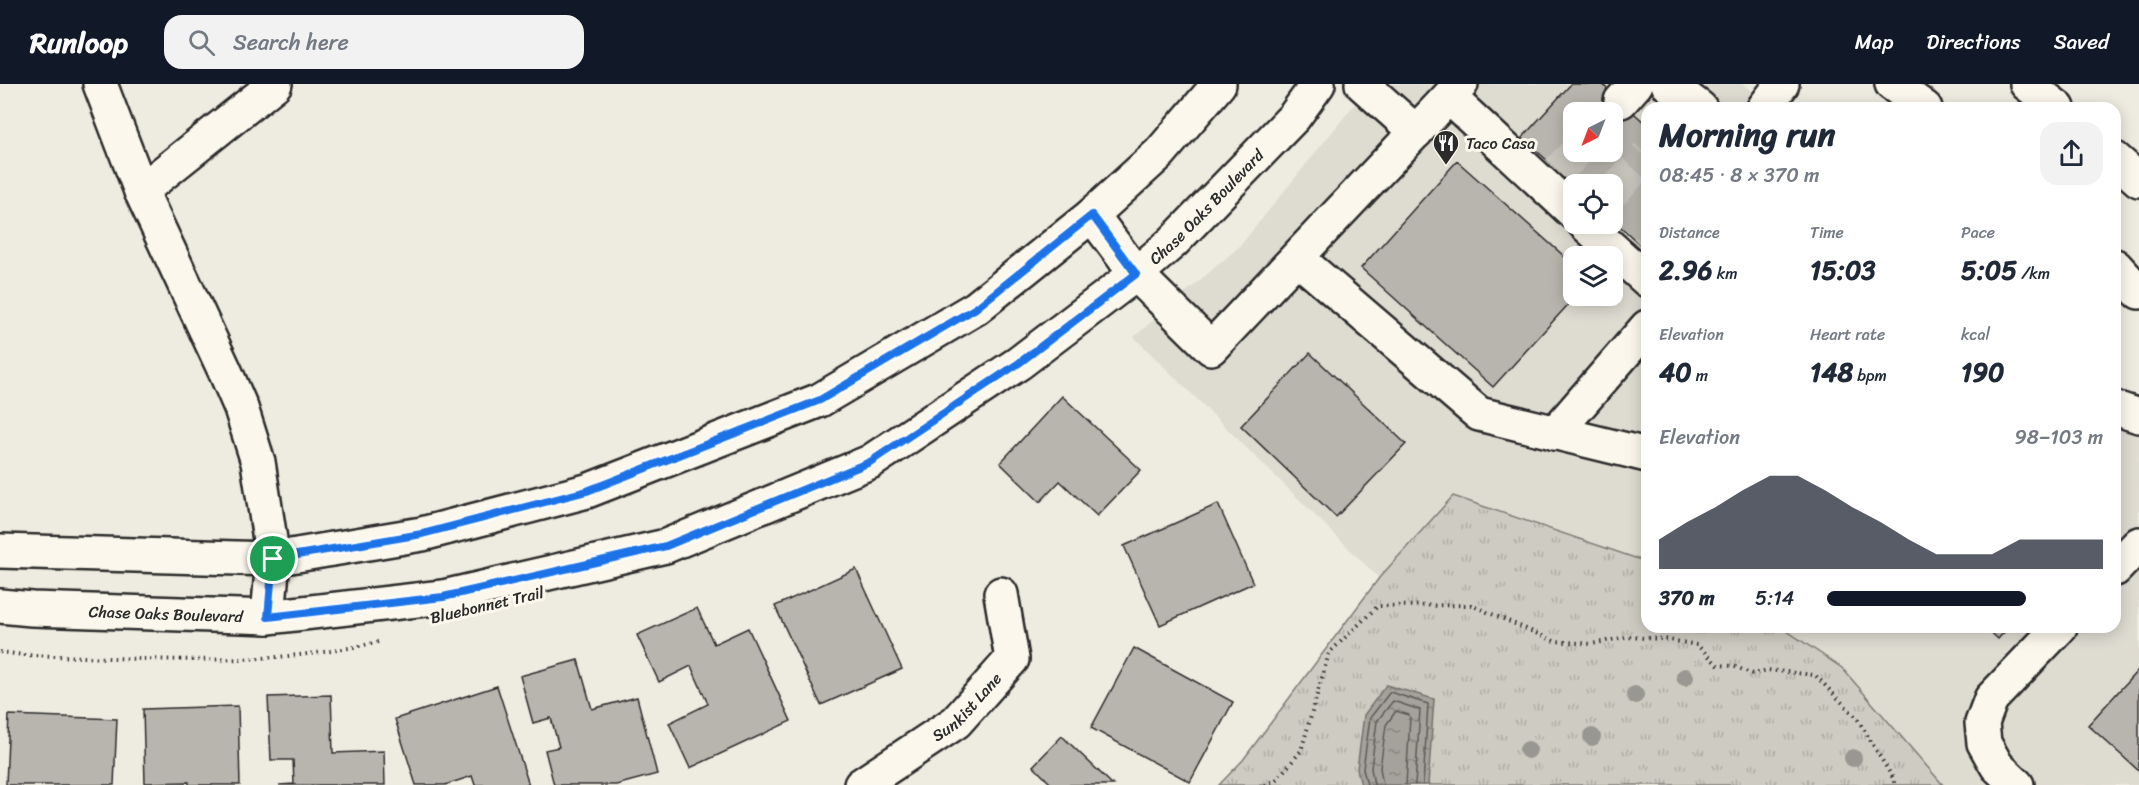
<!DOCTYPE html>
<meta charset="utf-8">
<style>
:root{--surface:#fff;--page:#f2f2f3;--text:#1f2937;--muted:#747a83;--accent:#111827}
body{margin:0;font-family:Sriracha,sans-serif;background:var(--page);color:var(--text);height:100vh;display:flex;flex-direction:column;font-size:22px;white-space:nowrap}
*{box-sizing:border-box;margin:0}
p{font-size:20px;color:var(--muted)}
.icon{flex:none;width:33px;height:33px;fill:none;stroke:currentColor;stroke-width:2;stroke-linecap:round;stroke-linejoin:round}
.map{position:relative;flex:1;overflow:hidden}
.sheet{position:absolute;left:1641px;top:18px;width:480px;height:531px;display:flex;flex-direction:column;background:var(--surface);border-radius:18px;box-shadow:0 3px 15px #0003}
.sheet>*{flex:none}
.needle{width:39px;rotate:222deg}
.buttons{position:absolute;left:1563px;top:18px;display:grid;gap:12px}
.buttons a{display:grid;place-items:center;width:60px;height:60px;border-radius:12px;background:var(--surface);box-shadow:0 3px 15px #0003;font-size:30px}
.pin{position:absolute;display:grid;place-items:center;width:51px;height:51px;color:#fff;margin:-26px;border:3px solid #fff;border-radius:50%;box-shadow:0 2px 6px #0007}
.round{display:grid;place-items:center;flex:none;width:63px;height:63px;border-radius:18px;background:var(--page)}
.headline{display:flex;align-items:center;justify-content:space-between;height:102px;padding:0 18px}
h1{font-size:33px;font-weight:700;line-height:45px}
.metrics{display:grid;grid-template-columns:repeat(3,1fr);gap:9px;height:102px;padding:6px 18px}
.metrics div{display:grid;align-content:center}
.metrics b{font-size:26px;font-weight:700}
.metrics small{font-size:16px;font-weight:400}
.metrics p{font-size:16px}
.chart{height:168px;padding:12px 18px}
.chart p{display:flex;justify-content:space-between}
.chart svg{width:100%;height:108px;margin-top:6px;fill:var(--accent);opacity:.7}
ul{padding:0 18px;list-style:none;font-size:20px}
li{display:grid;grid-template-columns:96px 72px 1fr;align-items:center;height:45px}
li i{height:15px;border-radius:8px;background:var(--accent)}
header{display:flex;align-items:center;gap:36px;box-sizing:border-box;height:84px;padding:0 30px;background:var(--accent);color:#fff}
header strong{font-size:28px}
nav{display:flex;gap:33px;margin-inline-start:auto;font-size:21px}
.search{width:420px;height:54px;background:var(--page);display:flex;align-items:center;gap:15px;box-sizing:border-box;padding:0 21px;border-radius:18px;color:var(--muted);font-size:22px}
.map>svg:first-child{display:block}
</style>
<header>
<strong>Runloop</strong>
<div class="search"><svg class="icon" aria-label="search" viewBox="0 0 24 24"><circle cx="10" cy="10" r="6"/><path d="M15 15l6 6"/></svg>Search here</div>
<nav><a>Map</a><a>Directions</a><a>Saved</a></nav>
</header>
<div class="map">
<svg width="2139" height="701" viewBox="0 0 2139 701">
<defs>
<pattern id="grass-tufts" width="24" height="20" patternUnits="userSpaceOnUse" patternTransform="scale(1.5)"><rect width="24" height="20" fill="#cecbc2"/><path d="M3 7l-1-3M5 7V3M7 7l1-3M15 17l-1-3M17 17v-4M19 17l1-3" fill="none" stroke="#b1aea7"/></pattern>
<pattern id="water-ripples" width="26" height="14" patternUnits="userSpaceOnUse" patternTransform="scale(1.5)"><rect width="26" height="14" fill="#a4a29a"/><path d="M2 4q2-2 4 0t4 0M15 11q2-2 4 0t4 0" fill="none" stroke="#86847e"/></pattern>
</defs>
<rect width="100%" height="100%" fill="#eeebe0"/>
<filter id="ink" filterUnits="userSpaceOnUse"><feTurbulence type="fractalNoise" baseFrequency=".0167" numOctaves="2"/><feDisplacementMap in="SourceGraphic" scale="12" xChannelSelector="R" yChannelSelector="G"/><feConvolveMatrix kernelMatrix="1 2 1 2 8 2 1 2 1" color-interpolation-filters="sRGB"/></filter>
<g filter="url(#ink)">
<!-- built -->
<path fill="#dedbd1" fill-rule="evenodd" d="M1371,0H1743L1773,24H1647V478L1454,412L1379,494L1134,253L1240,162ZM1574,28H1612V68H1574ZM1574,100H1612V140H1574ZM1574,172H1612V212H1574Z
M2115,325L2139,353V701H1943L1842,584L1781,543H2115Z"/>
<!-- grass -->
<path fill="url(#grass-tufts)" stroke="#7c7b76" stroke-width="1.5" d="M1453,412L1647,478V543H1781L1842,584L1943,701H1219L1243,676L1379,494Z"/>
<!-- water -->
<path fill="url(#water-ripples)" stroke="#74726e" stroke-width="1.5" d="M1386,601L1434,615L1428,701H1361L1357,685L1364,631Z"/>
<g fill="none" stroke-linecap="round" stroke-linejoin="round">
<!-- shore -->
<path stroke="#5b5b57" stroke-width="1.5" d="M1367,701L1363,685L1370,634L1390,608L1428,620L1423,701
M1374,701L1371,684L1377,637L1393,617L1420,626L1415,701
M1383,701L1380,684L1386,641L1396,627L1409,631L1410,633L1406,701"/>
</g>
<!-- building -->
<path fill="#b8b5ae" stroke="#2b2b2b" stroke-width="1.5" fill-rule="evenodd" d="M1571,0H1602L1647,41V167L1612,135V100H1574L1522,54ZM1574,28H1612V68H1574Z
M1457,77L1574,181V212H1576L1493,303L1361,184Z
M1310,269L1406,360L1336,433L1241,342Z
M1062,312L1141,386L1097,432L1060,397L1040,418L1000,379Z
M1218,420L1253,499L1160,541L1124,462Z
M856,485L902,585L821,621L775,522Z
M697,524L714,560L748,544L791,637L690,684L669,639L708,620L691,582L659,598L637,551Z
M1985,543H2009L1998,555Z
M1134,564L1233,618L1190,698L1091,644Z
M578,576L592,625L637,613L657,690L616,701H554L545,666L559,663L551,634L533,639L520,592Z
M2139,585V687L2088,641Z
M497,602L529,701H475L472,692L445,701H416L395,635Z
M331,611L333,669L384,667L385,701H279L294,700L293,676H271L268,613Z
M238,622L240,701H189V698L145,699L143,625Z
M9,631L117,635L114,701H6Z
M1062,652L1113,701H1052L1033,682Z"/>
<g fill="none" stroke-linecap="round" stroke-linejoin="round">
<!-- minor-tunnel -->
<path stroke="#c7c5bc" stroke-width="33" stroke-dasharray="33 16" stroke-linecap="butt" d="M1558,87L1576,68
M1612,109L1647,71
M1645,166L1647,164"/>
<!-- minor casing -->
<g stroke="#2b2b2b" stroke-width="38">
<g id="minor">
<path d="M100,0L141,107L225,287L241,324L258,378L273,475L268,533"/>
<path d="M1362,0L1416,48"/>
<path d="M1668,0L1700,24"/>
<path d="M1449,13L1574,129"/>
<path d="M1621,17L1636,0"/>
<path d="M1764,24L1782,0"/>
<path d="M141,107L275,0"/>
<path d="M1092,131L1136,190L1211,264L1461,0"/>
<path d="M1585,140L1647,196"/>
<path d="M1297,174L1479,330L1647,371"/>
<path d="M2115,324L2139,332"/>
<path d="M1555,349L1647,243"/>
<path d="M0,467L273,475L422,450L587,407L820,316L976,224L1092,131L1160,69L1219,0"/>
<path d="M2115,485L2139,460"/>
<path id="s1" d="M0,522L32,525L268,533L443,513L666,462L870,378L1019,279L1136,190L1173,158L1294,33L1318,0"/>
<path id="s2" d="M861,701L956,638L1012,575L1001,510"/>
<path d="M2017,701L1997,682L1984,659L1982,639L1991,615L2060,543"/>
</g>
</g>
<!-- major casing -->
<g stroke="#2b2b2b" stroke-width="38">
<path id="major" d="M1892,0L1925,24
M2027,0L2058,24
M2115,75L2139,96
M2115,182L2139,208"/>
</g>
<!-- path -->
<path stroke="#2b2b2b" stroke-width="4" stroke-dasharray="1.5 4.5" stroke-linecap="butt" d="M0,568L23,571C140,574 262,585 378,558
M1265,701L1277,695L1301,667L1329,569L1378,522L1471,521L1554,557L1592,560L1626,553L1664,555L1697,561L1718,581L1733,582L1753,590L1767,586L1815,591L1857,634L1894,696V701"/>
<!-- minor -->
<use href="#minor" stroke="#fbf7ec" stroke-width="33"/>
<!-- major -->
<use href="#major" stroke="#fbf7ec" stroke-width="33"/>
</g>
<!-- trees -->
<g fill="#999791">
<circle cx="1685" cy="593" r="9"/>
<circle cx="1635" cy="611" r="9"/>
<circle cx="1592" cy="653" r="9"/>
<circle cx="1528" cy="666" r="9"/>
<circle cx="1853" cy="674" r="9"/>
</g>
</g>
<g fill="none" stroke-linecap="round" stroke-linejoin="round" filter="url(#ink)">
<!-- route casing -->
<g stroke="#fff" stroke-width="12">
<path id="route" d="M1092,131L1136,190L1019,279L870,378L666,462L443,513L268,533L273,475L422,450L587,407L820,316L976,224Z"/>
</g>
<!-- route -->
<use href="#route" stroke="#1a73e8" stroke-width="8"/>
</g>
<!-- icons -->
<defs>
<g id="restaurant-pin" transform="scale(1.35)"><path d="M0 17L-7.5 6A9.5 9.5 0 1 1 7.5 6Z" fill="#2b2b2b" stroke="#fbf7ec"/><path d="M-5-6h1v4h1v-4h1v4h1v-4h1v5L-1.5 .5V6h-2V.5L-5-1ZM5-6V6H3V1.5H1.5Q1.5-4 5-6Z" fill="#fff"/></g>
</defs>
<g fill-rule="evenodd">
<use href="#restaurant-pin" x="1446" y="59"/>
</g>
<g text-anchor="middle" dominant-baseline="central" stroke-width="6" stroke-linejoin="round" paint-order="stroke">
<!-- poi labels -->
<g font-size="16" fill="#2b2b2b" stroke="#fbf7ec" text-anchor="start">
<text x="1466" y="59">Taco Casa</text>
</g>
<!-- street labels -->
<g font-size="16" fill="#2b2b2b" stroke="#fbf7ec">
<text stroke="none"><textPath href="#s1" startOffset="1317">Chase Oaks Boulevard</textPath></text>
<text transform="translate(487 521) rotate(-13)">Bluebonnet Trail</text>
<text stroke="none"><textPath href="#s1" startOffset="166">Chase Oaks Boulevard</textPath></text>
<text stroke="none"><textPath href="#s2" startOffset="132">Sunkist Lane</textPath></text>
</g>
</g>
</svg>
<div class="buttons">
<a><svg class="needle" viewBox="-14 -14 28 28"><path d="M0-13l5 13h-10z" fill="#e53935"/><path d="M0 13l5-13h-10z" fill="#747a83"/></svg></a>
<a><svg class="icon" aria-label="locate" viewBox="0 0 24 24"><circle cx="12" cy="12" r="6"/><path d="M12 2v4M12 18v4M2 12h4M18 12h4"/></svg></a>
<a><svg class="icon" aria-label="layers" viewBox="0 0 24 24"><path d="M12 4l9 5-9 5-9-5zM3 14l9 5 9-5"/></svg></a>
</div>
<div class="pin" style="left:273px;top:475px;background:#1e9e55"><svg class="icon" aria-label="arrive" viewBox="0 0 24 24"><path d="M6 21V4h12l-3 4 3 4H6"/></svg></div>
<section class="sheet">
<div class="headline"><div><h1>Morning run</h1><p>08:45 · 8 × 370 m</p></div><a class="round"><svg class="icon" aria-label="share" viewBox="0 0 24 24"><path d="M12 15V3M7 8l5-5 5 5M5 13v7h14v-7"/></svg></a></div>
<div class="metrics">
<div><p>Distance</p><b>2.96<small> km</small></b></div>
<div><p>Time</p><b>15:03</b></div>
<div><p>Pace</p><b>5:05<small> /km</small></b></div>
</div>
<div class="metrics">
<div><p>Elevation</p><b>40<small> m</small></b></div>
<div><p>Heart rate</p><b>148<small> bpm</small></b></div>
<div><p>kcal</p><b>190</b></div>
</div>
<div class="chart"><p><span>Elevation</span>98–103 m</p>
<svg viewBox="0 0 160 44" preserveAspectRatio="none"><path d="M0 44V32L10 25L20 19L30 12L40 6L50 6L60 12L70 19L80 25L90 32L100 38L110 38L120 38L130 32L140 32L150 32L160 32V44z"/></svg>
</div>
<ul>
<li><b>370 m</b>5:14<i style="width:72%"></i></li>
</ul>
</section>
</div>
